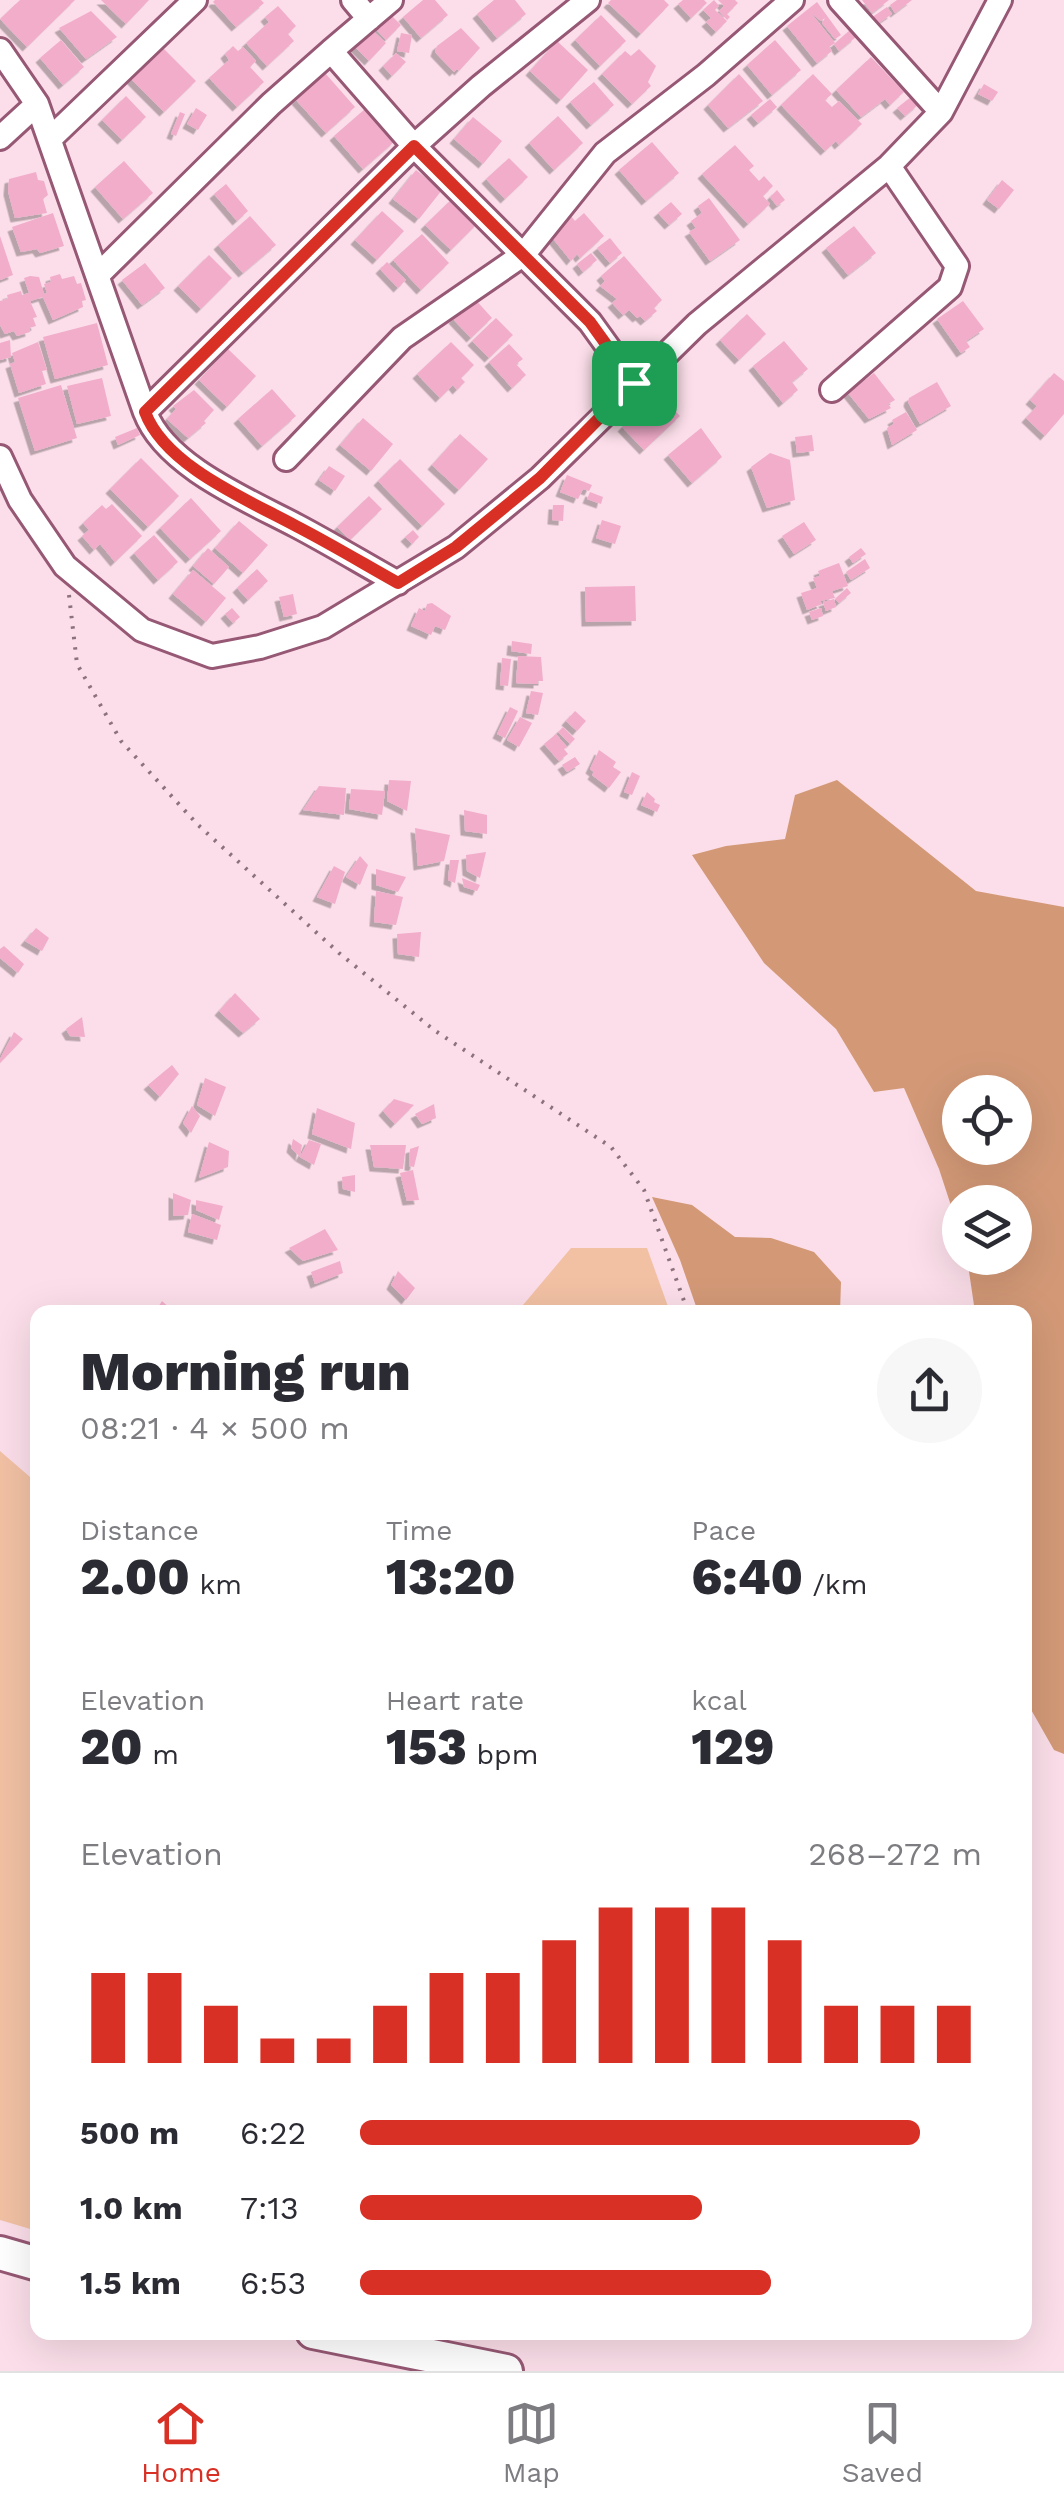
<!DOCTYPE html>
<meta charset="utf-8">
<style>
:root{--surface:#fff;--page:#f7f7f7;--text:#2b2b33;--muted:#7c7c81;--line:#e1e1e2;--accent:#d93025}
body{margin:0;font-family:"Work Sans",sans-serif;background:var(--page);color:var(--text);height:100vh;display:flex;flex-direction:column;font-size:38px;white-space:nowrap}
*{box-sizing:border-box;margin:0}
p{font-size:32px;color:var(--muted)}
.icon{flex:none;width:55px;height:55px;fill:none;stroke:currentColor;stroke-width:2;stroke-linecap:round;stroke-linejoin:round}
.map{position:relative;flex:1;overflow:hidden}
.panel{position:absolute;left:30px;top:1305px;width:1002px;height:1035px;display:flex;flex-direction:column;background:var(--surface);border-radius:20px;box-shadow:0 10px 40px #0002}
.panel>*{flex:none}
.buttons{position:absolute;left:942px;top:1075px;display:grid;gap:20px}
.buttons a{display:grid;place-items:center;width:90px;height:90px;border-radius:50%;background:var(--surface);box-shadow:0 10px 40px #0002;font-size:50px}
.pin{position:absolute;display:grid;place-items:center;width:85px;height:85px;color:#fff;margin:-42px;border-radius:20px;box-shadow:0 5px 15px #0006}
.round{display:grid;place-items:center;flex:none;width:105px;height:105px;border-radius:52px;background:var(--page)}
.headline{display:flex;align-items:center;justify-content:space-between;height:170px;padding:0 50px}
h1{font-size:55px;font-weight:800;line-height:75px}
.stats{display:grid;grid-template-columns:repeat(3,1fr);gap:15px;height:170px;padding:10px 50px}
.stats div{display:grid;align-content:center}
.stats b{font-size:50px;font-weight:800}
.stats small{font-size:28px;font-weight:400}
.stats p{font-size:28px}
.chart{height:280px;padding:20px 50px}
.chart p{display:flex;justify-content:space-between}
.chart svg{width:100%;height:180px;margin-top:10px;stroke:var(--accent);stroke-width:6}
ul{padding:0 50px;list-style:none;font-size:32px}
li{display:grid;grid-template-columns:160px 120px 1fr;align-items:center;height:75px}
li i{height:25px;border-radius:12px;background:var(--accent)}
.dock{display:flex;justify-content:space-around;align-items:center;height:140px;border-top:2px solid var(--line);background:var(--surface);font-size:28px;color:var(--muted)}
.dock a{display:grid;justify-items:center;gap:5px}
.dock .selected{color:var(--accent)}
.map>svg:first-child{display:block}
</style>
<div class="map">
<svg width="1064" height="2371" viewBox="0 0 1064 2371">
<defs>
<filter id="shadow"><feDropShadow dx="-4.5" dy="4.5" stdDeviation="0" flood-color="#0004"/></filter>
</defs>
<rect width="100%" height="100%" fill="#fbdee9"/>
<!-- green -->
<path fill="#f2c1a4" d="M571,1248H647L670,1312H524L523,1305Z
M0,1451L37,1483V2231L0,2220Z"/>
<!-- forest -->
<path fill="#d39977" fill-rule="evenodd" d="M837,780L976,891L1064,907V1754L1054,1750L1025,1699V1312H975L967,1258H1015V1202H960V1233L939,1169L904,1088L874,1092L836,1029L764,963L692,855L726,846L785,839L795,795ZM960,1092H1015V1148H960Z
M652,1197L692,1205L735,1237L771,1238L814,1252L841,1282L840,1312H698L680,1260Z"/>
<!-- building -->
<path fill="#f2adcb" filter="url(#shadow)" d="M20,0H75L27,47L0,19Z
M101,0H149L126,24Z
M215,0H261L264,3L236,27L213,2Z
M423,0H435L448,15L421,38L403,17Z
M494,0H515L526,14L497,38L477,14Z
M611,0H664L669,5L641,34L608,3Z
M683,0H704L707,3L691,18L678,4Z
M714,0L719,6L715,10L727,21L716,32L706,22L711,18L703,10Z
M718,0H735L738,3L727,14L730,17L727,20L719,11L724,6Z
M862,0H889L872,13Z
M897,0H912L895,13L890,5Z
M817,2L841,35L835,39L822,23L825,18L821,21L811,13L835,43L829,47L832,51L817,63L787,26Z
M278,6L296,26L288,34L294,41L267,66L246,43L269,22L265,17Z
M887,7L892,14L876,25L871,18Z
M91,11L117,37L86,59L59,28Z
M390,14L401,25L386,40L375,28Z
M601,15L626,41L600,66L575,40Z
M461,28L480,48L459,71L457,69L454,72L435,52L437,46Z
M372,30L386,43L369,61L355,47Z
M850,30L856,37L839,51L834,44Z
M401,33L412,35L409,53L397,51Z
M61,40L84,67L63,85L40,58Z
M775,40L801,70L772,95L747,65Z
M557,41L588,70L561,100L530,71Z
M233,46L238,51L243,47L256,61L250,67L264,82L237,107L209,78L229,60L225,54Z
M162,47L196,81L164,112L131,79Z
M639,49L656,66L648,82L651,86L632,104L602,74L625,51L631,56Z
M396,53L406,62L392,76L383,66Z
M871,57L904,92L890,105L885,99L861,117L836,90Z
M325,73L355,107L326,133L296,100Z
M739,74L763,101L728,128L708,105Z
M813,74L832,94L825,100L832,107L839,101L862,124L839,145L836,141L825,151L781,105Z
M594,82L614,105L591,125L570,102Z
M984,84L998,92L992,101L978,94Z
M126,96L146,117L122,140L102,120Z
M912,96L919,104L905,116L897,108Z
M770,99L777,107L758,123L751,115Z
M196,108L207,115L198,130L187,124Z
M365,109L395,141L363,169L334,136Z
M180,112L185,114L176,136L171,134Z
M558,116L583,143L554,170L529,143Z
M473,117L502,141L483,164L454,139Z
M652,142L679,173L646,201L619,170Z
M735,145L754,166L749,170L759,181L764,176L773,186L763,196L770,204L748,224L702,174Z
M509,158L528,177L505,199L486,179Z
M124,161L153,193L123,219L95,187Z
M416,170L442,190L419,219L393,199Z
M36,172L38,180L44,181L48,195L43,199L47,213L15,218L8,191L9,179Z
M1002,180L1014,190L999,209L987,200Z
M226,184L248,211L237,221L214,194Z
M777,190L785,200L777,206L770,197Z
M453,198L478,223L451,250L425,225Z
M709,198L740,240L710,261L689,232L696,228L691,221L702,213L698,206Z
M671,202L682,214L669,225L658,213Z
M382,211L404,231L377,260L355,240Z
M53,213L64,246L40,253L37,249L21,252L12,227Z
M584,213L604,236L580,258L577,254L571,261L550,235L571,216L575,221Z
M250,216L276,245L243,273L218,245Z
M854,226L876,253L848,275L826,248Z
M422,234L449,263L421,290L393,260Z
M0,236L13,275L0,280Z
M610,238L622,253L610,263L597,248Z
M591,253L597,260L583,272L577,264Z
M209,255L232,278L201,309L178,286Z
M624,256L662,300L654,308L657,311L645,321L640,316L637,318L629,310L623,315L612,303L617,299L600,286L605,281L601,276Z
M387,262L406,280L398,288L380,269Z
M145,263L165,288L142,305L122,280Z
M60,274L62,279L74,276L77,284L81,283L86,300L82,301L83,307L53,320L43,297L30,301L37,317L33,318L36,326L29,328L30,332L17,336L14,331L5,334L0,325V301L8,299L7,295L21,291L22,295L29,293L24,278L30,276L39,277L44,294L47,293L44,284L51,282L50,277Z
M474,298L492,318L471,338L453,319Z
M963,301L984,329L966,341L970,347L961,353L937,319Z
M747,314L766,334L739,360L720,340Z
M496,318L513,335L489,358L472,341Z
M97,323L108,365L55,379L43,337Z
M10,340L11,357L0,360V343Z
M784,341L808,369L792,382L798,390L783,403L753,366Z
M38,342L47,370L42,371L46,384L19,393L10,364L15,362L12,353Z
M451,342L474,365L461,378L465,382L457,390L453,385L440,398L417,374Z
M509,344L523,359L516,364L526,375L512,388L489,362Z
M228,349L256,376L227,407L199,380Z
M874,373L895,400L888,404L891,408L869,419L848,393Z
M1054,373L1064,381V414L1045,436L1026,418L1037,406L1030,400Z
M102,378L111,416L77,424L67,386Z
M937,382L951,406L920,424L908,402L909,398Z
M61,385L77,438L35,451L18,398Z
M272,389L296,416L262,446L238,419Z
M194,390L214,410L204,421L206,423L188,438L167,419L176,409L173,406Z
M658,393L680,416L644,450L622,427Z
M906,412L917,430L892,445L887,428L894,424L892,420Z
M363,418L393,444L371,471L340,445Z
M137,428L140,435L118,445L115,437Z
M701,428L722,457L692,483L668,455Z
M460,434L488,459L459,490L432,465Z
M812,435L814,451L797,453L795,437Z
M770,453L790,460L795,500L767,508L751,467Z
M141,458L179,496L148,527L110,489Z
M400,459L445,504L422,526L378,481Z
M329,466L345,476L335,491L319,480Z
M567,475L592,485L589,491L583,489L578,499L560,492Z
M590,492L603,497L601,504L587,499Z
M369,496L382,509L350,540L337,527Z
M191,498L221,531L190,559L160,528Z
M112,504L142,536L115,562L100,544L94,550L82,536L89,530L83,523L102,505L106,509Z
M553,505H564L563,521L552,520Z
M602,520L621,526L615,544L596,538Z
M239,521L268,545L243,573L215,548Z
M804,522L816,540L794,554L782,536Z
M413,530L419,537L412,544L405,537Z
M154,535L178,562L158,580L134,553Z
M208,548L229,567L214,584L193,566Z
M861,548L866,554L853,563L849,557Z
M865,559L870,568L851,580L846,572Z
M839,563L848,586L832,591L835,598L820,601L822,604L807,610L801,593L817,588L813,578L820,576L818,571Z
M257,569L268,581L248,600L237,588Z
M193,570L226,598L206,622L173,594Z
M635,586L636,621L586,622L585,587Z
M847,588L851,593L839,603L835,599Z
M293,594L297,614L284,617L279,597Z
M834,599L836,607L826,611L823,602Z
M432,603L451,616L445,630L435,626L431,635L411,626L419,608L425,611L427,604Z
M232,608L240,617L233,623L225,614Z
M821,608L823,616L812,620L809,612Z
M512,641L532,644L531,654L511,651Z
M518,656L541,657L543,681H538V684L516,683Z
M502,658L511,659L508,686L500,685Z
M531,691L543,693L538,715L526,713Z
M510,707L518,711L505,738L497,734Z
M575,711L586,721L577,731L566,721Z
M520,717L532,723L519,747L507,740Z
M563,727L575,739L570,744L558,732Z
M556,734L567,747L564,749L568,754L559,761L544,744Z
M599,750L616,762L613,767L621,772L609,788L592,775L594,772L590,769Z
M575,757L580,764L567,772L562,765Z
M632,772L640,776L632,795L624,792Z
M389,780L411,781L407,811L387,801Z
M319,786L346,788L344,815L303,810Z
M351,789L385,791L382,815L349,809Z
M647,792L655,799L654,802L660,805L657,812L641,805Z
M464,810L487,815V834L465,831Z
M415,828L450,835L444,861L418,866Z
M486,852L480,878L467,871L466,855Z
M360,856L368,865L360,885L346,877Z
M450,860H459L455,883L448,880Z
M334,866L345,872L335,904L317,897Z
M376,869L406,877L398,892L376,885Z
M462,878L480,885L477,891L464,887Z
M376,891L403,897L396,925L374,922Z
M36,928L49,938L42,951L25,941Z
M421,932L419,957L398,954L397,934Z
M4,946L24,964L18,973L0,958V949Z
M235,993L260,1019L243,1033L219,1011Z
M82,1017L85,1037L70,1036L66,1029Z
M14,1032L23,1039L0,1063V1059Z
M172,1065L179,1074L160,1097L148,1085Z
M205,1078L226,1087L215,1116L197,1105Z
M394,1099L414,1105L395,1124L383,1111Z
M434,1104L436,1118L422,1124L415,1114Z
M192,1106L200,1116L191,1133L183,1123Z
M317,1108L355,1123L351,1149L312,1134Z
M293,1139L302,1145L300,1157L291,1148Z
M309,1140L321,1144L314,1165L300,1157Z
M209,1142L229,1151L228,1167L199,1178Z
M370,1145H406L403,1169L374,1167Z
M419,1146L414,1167L409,1166L410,1149Z
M413,1170L419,1200L407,1201L400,1173Z
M355,1175V1192L343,1189L342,1177Z
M173,1193L191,1200L188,1215L173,1216Z
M196,1200L223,1206L219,1220L196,1210Z
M192,1214L221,1225L217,1240L188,1232Z
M325,1229L338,1250L303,1261L289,1248Z
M340,1261L343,1273L315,1284L311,1272Z
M398,1271L415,1288L406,1300L391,1285Z
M162,1301L174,1312H155Z
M238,1306L241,1312H214V1311Z"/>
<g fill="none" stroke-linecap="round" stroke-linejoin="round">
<!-- minor casing -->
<g stroke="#965874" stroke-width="28">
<path id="minor" d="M353,0L369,19
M391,0L331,51L414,146L590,322L634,383
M840,0L941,112
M0,50L37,104L145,412L414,146L481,86L588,0
M0,138L37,104
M51,138L195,0
M98,275L271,104L331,51
M832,390L950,287L957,266L889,166
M145,412C165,466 248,500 297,526C331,544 364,564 398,583
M0,457L20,500L65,566L142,630L212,656L260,647L323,627L456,547L540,478L697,324L889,166L941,112L1000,0
M286,459L402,338L524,254L605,153L706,75L792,0"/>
</g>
<!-- highway casing -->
<g stroke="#965874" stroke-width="38">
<path id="highway" d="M0,2253L38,2264
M313,2332L506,2371"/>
</g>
<!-- path -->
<path stroke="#8c727d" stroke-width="4" stroke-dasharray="2.5 8" stroke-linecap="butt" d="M69,595L77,664L121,741L198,825L339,953L434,1030L611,1147L644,1190L688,1312"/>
<!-- minor -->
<use href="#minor" stroke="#fff" stroke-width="22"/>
<!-- highway -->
<use href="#highway" stroke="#fff" stroke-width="32"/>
</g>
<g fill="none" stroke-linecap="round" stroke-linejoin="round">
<!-- route casing -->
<g stroke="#fff" stroke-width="20">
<path id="route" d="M414,146L590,322L634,383L540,478L456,547L398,583C364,564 331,544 296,526C248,500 165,466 145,412Z"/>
</g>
<!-- route -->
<use href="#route" stroke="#d93025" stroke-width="12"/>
</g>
</svg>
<div class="buttons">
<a><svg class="icon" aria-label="locate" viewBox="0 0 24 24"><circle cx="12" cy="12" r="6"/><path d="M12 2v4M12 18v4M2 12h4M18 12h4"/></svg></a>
<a><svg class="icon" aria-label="layers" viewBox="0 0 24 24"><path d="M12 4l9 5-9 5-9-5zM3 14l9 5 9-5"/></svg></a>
</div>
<div class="pin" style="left:634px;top:383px;background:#1e9e55"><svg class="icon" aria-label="arrive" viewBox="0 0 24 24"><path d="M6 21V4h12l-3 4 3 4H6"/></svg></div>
<section class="panel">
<div class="headline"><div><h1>Morning run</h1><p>08:21 · 4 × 500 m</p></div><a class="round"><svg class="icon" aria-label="share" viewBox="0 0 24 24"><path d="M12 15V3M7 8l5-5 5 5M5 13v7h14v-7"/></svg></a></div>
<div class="stats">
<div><p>Distance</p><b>2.00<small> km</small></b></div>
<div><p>Time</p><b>13:20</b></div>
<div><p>Pace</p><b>6:40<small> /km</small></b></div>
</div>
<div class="stats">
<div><p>Elevation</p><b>20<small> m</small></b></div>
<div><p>Heart rate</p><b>153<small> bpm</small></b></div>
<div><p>kcal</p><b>129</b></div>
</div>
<div class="chart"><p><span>Elevation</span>268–272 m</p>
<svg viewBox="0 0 160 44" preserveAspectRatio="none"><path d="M5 44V22M15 44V22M25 44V30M35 44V38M45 44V38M55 44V30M65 44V22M75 44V22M85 44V14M95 44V6M105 44V6M115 44V6M125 44V14M135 44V30M145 44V30M155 44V30"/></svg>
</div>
<ul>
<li><b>500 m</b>6:22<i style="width:90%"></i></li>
<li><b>1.0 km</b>7:13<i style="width:55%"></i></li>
<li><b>1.5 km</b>6:53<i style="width:66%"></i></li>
</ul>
</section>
</div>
<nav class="dock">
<a class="selected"><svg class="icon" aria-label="home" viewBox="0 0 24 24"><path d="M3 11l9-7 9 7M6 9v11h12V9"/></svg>Home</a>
<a><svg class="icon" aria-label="map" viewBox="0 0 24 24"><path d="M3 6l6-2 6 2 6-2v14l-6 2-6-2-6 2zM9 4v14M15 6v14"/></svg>Map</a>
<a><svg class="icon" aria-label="saved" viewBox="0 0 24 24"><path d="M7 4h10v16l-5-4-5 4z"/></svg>Saved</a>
</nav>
